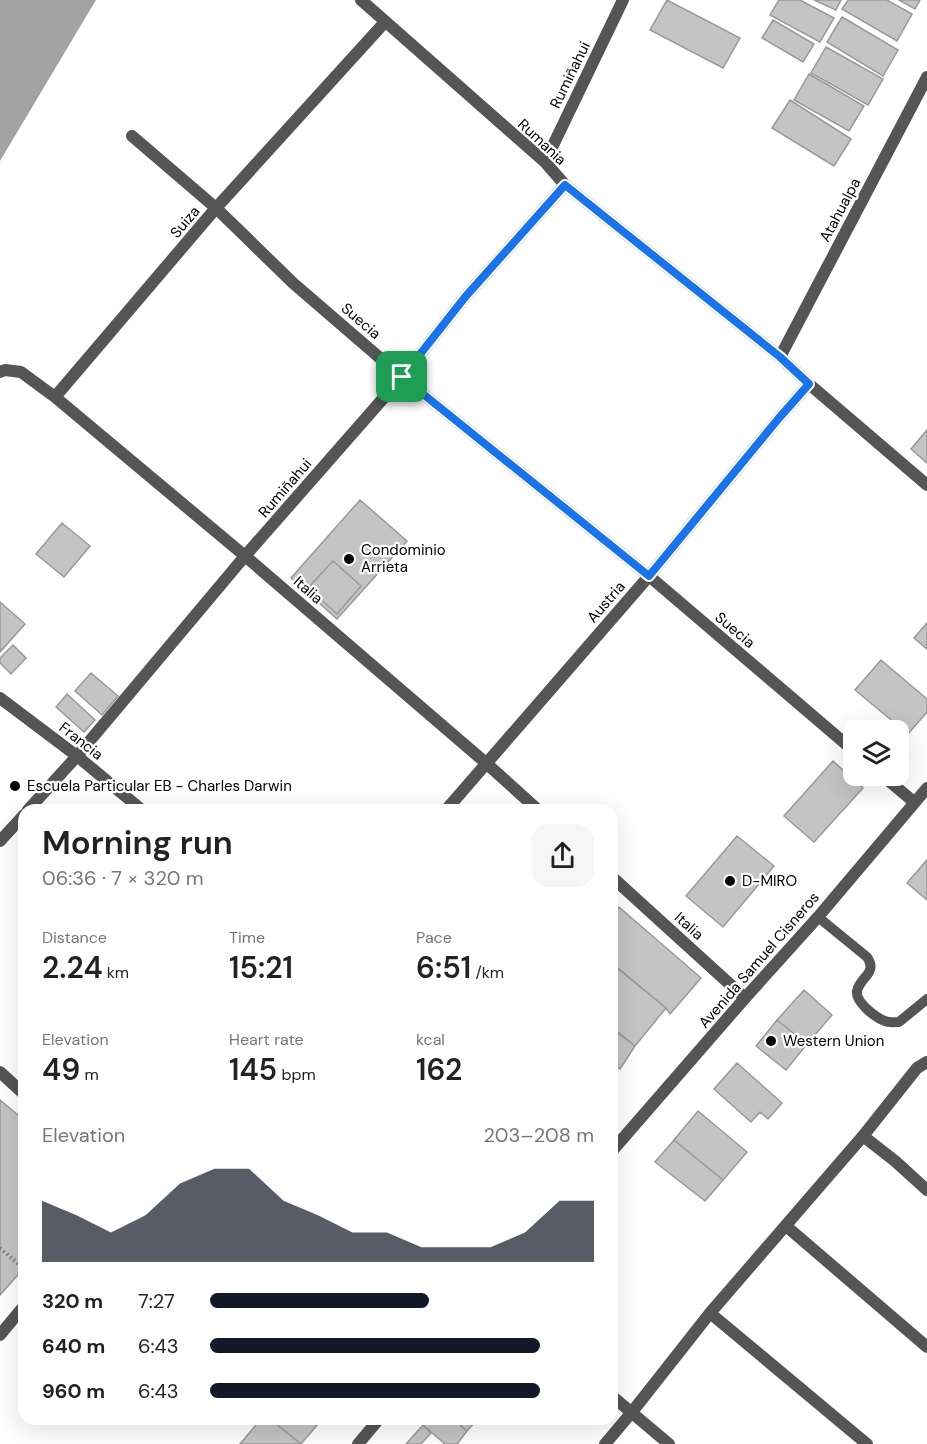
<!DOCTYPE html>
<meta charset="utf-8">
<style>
:root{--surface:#fff;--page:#f6f6f6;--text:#222;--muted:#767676;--accent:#111827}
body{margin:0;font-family:"DM Sans",sans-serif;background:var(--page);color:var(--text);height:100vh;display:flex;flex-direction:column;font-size:22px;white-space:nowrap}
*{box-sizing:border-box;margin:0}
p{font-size:20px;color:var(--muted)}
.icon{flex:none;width:33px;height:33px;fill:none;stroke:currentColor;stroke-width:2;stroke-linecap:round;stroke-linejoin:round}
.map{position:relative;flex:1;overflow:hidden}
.side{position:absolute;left:18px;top:804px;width:600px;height:621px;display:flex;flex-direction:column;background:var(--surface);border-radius:18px;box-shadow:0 6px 24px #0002}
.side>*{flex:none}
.controls{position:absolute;left:843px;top:720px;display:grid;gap:12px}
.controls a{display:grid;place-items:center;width:66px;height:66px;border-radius:12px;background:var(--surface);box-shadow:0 6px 24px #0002;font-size:30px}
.pin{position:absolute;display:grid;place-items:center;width:51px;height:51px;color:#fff;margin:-26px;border-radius:12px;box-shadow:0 3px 9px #0006}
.round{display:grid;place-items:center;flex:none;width:63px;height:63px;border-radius:18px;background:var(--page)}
.summary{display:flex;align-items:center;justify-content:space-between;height:102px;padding:0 24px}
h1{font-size:33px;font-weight:600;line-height:45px}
.figures{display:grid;grid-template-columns:repeat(3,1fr);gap:9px;height:102px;padding:6px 24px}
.figures div{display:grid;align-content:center}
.figures b{font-size:30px;font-weight:600}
.figures small{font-size:16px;font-weight:400}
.figures p{font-size:16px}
.chart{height:168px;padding:12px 24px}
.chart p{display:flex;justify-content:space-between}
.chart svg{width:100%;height:108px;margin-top:6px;fill:var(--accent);opacity:.7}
ul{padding:0 24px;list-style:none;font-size:20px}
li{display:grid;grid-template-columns:96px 72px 1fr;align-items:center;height:45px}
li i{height:15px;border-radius:8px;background:var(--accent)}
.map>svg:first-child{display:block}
</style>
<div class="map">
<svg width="927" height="1444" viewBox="0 0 927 1444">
<rect width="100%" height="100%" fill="#fff"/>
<!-- water -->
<path fill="#a3a3a3" d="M0,0H96L0,161Z"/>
<!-- building -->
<path fill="#c4c4c4" stroke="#999" stroke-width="1.5" d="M667,0L740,38L723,68L650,30Z
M779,0H800L834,18L820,42L770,15Z
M814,0H841L836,10Z
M848,0H887L912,14L897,41L842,9Z
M899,0H920L915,9Z
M842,17L898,50L883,76L827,42Z
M773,20L814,44L803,62L762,38Z
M826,47L883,79L868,105L811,73Z
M809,74L864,106L849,131L794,100Z
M790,100L851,139L834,166L772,128Z
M927,430V463L911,449Z
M360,500L407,541L337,619L291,578Z
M62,523L90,546L64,577L36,554Z
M333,561L361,586L337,614L308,588Z
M0,602L25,624L0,652Z
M927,623V649L914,638Z
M13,645L26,658L11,674L0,663V658Z
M881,660L927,699V712L908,734L855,690Z
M91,673L118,696L102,715L75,691Z
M67,694L95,720L84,732L56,707Z
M833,761L863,788L814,842L784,816Z
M737,836L774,866L723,927L686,896Z
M927,860V900L907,883Z
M619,907L701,978L670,1014L666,1008L612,963V915Z
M612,964L666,1008L635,1046L612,1027Z
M804,990L832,1015L807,1044L777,1020Z
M777,1020L807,1044L786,1070L756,1046Z
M612,1029L635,1046L620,1069L612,1062Z
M737,1063L782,1103L768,1119L760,1112L751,1122L714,1089Z
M0,1100L24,1120V1268L0,1295Z
M698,1111L747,1152L723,1180L674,1140Z
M674,1140L723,1180L705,1201L655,1162Z
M261,1419H270L301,1444H240Z
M270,1419H312L318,1424L301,1444Z
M428,1419H453L467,1431L457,1444H445L423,1425Z
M453,1419H478L467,1431Z
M423,1425L431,1433L421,1444H406Z"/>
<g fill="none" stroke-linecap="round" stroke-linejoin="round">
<!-- path -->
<path stroke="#777" stroke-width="4" stroke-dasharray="1.5 3" stroke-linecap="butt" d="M0,1248L24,1269"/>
<!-- service -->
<path stroke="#555" stroke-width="10" d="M818,917L867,957C878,973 860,977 857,991C855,1002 876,1018 885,1021C889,1023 894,1022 899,1022L927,999"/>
<!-- minor -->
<path stroke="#555" stroke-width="12" d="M361,0L545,162L565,185L780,357
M132,136L216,208L293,283L402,377L649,576L854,751
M545,162L623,0
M0,372L5,370L21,372L55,397L245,556L486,763L538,810
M55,397L216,208L385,22
M883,776L914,802
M28,810L77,756L245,556L402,377L466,296L565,185
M446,810L649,576L779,418L809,384
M0,841L24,815
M612,877L745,998
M863,1136L895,1161L927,1190
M786,1226L927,1347
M710,1313L867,1444
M0,1335L24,1306
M612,1396L669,1444
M605,1444L632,1412L710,1313L863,1136L917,1068L927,1062"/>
<!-- tertiary -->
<path stroke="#555" stroke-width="12" d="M927,77L780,357L809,384L927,485
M0,698L77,756L142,810
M0,1072L24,1094
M612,1151L745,998L818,917L927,788
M358,1444L379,1419"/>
</g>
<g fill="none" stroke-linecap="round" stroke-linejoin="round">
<!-- route casing -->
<g stroke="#fff" stroke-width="12">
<path id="route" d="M565,185L780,357L809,384L779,418L649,576L402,377L466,296Z"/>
</g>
<!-- route -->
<use href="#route" stroke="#1a73e8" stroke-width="8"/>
</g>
<!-- markers -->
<g fill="#000" stroke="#fff" stroke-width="2">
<circle cx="349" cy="559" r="6"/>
<circle cx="15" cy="786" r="6"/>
<circle cx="730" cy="881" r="6"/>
<circle cx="771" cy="1041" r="6"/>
</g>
<g text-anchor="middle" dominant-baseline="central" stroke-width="4.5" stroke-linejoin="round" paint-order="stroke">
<!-- street labels -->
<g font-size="15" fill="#000" stroke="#fff">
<text transform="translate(570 75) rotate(-64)">Rumiñahui</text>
<text transform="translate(542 142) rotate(43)">Rumania</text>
<text transform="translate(840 210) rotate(-62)">Atahualpa</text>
<text transform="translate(185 222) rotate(-50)">Suiza</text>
<text transform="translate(361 321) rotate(41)">Suecia</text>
<text transform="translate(285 488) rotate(-49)">Rumiñahui</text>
<text transform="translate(308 590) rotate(41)">Italia</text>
<text transform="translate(606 602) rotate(-49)">Austria</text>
<text transform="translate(735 630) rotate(40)">Suecia</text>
<text transform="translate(81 741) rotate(38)">Francia</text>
<text transform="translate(689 926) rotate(42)">Italia</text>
<text transform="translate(759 960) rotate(-49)">Avenida Samuel Cisneros</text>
</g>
<!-- poi labels -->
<g font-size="15" fill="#000" stroke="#fff" text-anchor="start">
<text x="361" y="550">Condominio<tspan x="361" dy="17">Arrieta</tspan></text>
<text x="27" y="786">Escuela Particular EB - Charles Darwin</text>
<text x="742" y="881">D-MIRO</text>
<text x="783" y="1041">Western Union</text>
</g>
</g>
</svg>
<div class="controls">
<a><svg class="icon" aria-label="layers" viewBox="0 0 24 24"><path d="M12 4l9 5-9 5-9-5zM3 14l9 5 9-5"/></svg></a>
</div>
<div class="pin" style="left:402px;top:377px;background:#1e9e55"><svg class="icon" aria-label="arrive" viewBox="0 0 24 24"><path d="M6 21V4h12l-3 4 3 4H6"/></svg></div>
<section class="side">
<div class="summary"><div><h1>Morning run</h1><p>06:36 · 7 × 320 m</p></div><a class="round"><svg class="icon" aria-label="share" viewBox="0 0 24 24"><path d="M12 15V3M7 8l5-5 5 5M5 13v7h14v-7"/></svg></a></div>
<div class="figures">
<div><p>Distance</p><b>2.24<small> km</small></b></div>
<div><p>Time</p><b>15:21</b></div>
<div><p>Pace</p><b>6:51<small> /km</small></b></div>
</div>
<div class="figures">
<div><p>Elevation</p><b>49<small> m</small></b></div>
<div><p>Heart rate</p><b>145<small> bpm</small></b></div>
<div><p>kcal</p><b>162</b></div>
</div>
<div class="chart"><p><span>Elevation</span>203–208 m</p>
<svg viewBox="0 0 160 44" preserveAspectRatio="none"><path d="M0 44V19L10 25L20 32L30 25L40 12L50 6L60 6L70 19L80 25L90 32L100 32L110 38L120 38L130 38L140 32L150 19L160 19V44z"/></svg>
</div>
<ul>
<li><b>320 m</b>7:27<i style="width:57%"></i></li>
<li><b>640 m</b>6:43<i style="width:86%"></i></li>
<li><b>960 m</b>6:43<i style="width:86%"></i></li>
</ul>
</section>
</div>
